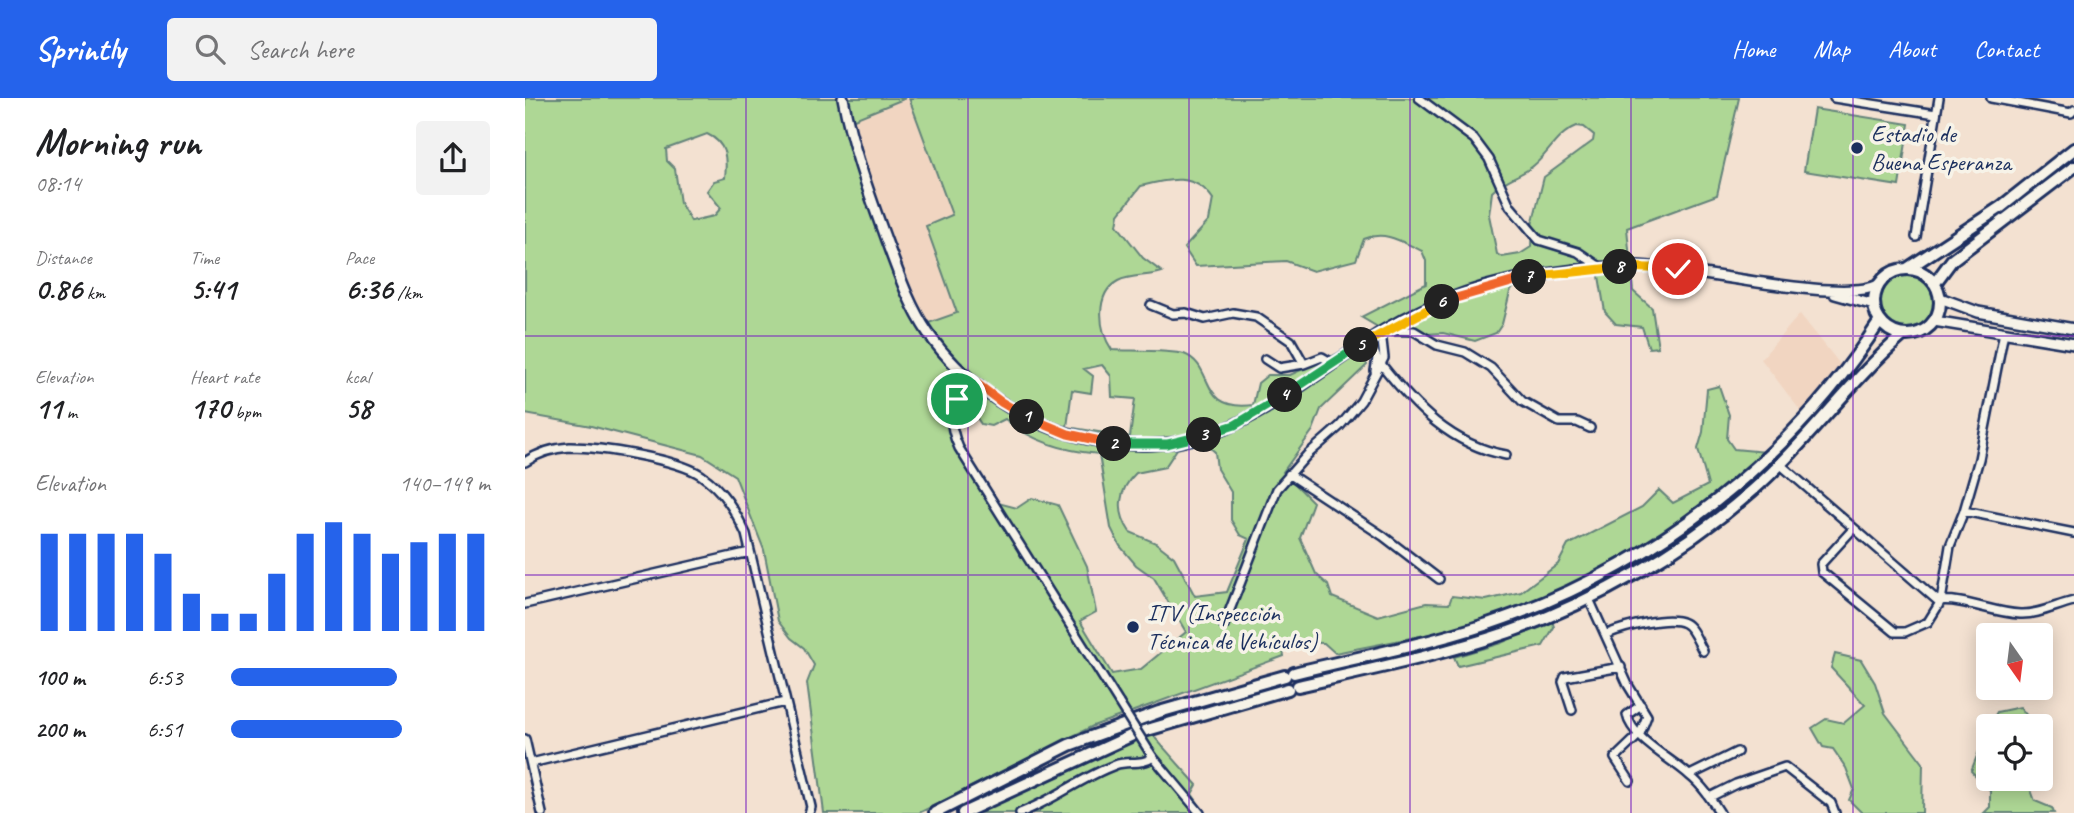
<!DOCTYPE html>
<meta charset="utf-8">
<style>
:root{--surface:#fff;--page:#f2f2f2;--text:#202124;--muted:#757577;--accent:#2563eb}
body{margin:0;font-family:Caveat,sans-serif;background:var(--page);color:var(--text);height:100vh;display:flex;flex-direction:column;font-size:26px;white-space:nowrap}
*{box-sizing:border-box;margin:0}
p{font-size:23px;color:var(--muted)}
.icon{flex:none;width:38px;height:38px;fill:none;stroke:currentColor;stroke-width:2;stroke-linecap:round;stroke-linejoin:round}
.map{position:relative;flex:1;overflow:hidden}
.side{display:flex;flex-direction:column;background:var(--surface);width:525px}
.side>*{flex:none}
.needle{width:46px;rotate:166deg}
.controls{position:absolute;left:1451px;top:525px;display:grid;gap:14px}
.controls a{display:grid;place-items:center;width:77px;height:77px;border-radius:7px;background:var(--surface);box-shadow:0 4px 18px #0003;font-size:35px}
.pin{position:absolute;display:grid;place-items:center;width:60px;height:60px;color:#fff;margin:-30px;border:4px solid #fff;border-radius:50%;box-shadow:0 2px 7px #0007}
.km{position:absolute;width:35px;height:35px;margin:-18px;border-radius:50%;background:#222;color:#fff;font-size:19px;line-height:35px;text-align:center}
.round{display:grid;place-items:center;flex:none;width:74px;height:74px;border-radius:7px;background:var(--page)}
.summary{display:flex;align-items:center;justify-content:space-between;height:119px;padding:0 35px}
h1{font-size:38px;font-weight:700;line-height:52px}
.figures{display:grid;grid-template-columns:repeat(3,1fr);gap:10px;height:119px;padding:7px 35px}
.figures div{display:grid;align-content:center}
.figures b{font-size:30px;font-weight:700}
.figures small{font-size:19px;font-weight:400}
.figures p{font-size:19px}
.chart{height:196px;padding:14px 35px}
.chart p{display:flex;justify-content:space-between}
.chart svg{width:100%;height:126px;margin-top:7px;stroke:var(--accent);stroke-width:6}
ul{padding:0 35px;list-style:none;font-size:23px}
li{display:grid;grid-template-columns:112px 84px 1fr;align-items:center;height:52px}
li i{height:18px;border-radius:9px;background:var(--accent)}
header{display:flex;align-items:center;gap:42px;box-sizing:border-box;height:98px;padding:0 35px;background:var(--accent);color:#fff}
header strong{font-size:33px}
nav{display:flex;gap:38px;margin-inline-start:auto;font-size:24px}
.search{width:490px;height:63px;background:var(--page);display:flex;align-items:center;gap:18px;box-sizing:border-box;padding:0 24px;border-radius:7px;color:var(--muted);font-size:26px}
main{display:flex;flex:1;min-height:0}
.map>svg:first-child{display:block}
</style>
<header>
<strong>Sprintly</strong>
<div class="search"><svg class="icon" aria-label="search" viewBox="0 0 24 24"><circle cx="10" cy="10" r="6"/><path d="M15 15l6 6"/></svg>Search here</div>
<nav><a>Home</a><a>Map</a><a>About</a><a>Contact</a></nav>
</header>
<main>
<section class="side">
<div class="summary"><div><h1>Morning run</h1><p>08:14</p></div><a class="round"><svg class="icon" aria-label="share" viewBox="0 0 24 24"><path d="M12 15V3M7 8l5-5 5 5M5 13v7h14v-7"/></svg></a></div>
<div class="figures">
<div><p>Distance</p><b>0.86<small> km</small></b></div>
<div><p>Time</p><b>5:41</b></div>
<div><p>Pace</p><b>6:36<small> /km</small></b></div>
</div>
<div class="figures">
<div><p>Elevation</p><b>11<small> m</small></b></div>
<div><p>Heart rate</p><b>170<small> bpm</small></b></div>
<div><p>kcal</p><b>58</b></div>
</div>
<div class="chart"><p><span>Elevation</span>140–149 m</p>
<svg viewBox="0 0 160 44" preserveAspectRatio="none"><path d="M5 44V10M15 44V10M25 44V10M35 44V10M45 44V17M55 44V31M65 44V38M75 44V38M85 44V24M95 44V10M105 44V6M115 44V10M125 44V17M135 44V13M145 44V10M155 44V10"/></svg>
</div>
<ul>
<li><b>100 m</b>6:53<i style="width:64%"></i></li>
<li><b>200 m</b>6:51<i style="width:66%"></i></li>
</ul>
</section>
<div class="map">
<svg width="1549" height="715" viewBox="0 0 1549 715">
<rect width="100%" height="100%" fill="#f3e1d1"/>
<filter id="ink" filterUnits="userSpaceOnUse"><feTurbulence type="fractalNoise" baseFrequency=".0143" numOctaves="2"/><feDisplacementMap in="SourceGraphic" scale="14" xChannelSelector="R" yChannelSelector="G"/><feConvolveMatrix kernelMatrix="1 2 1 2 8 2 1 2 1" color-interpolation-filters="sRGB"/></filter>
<g filter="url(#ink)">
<!-- built -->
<path fill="#f1d5c1" d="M384,0L427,117L401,128L432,215L398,227L375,182L323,24Z
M1275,216L1318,270L1277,315L1236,261Z"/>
<!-- green -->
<path fill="#aed795" stroke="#64837a" stroke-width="2" fill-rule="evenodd" d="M0,0H381L324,23L332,56L398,227L432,215L401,128L427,117L384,0H1214L1192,97L1102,130L1108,193L1127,210L1133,249L1124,250L1117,229L1091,226L1080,214L1073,172L992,185L985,194L977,226L971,235L950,243L918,235L868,238L836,219L901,186V163L897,153C877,144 861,132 839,141L831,162L788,173L761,163L671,168L659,150L684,123L688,101C670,74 643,81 616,88L594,116L592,127L618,160L637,174C623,179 606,176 593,183C569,196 574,233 587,252C604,253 644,252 659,256C691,268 672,314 728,307L733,285L743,277H765L834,246L842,267L796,311L788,332L758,374L788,404L775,440L791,476L803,487L807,499L853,518L901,505L924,506L927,498L961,502L996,494L1033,466L1043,447L1117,409L1134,392L1148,405L1183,387L1173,351L1178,334L1182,291L1194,288L1204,317L1202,341L1209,351L1242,354C1169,414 1090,473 1001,508C940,532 874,542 810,555L799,545L757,544L759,558L568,628L394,715H299L282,585L289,567L279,550L266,540L253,523L239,452L210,378L177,357L66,328L0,316ZM1052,28L1059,29L1069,37L1068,43L1019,79L1007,127L1006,149L995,156L977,159L972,156L964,117L967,94C979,82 990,80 1004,71C1023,59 1029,37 1052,28ZM182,36C202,45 202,61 200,80L189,83L182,93L196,110L189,118L166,123L155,105L150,71L142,63L141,51ZM577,267L586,278L587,299L610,301L605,339L542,329L547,292L566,295L568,278L559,271ZM428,307L444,308L456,326L466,328L480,321C507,344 539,353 574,356L586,430L595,448L611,467L629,480L661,534L616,571L587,576L555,523L571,514L562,468L533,407L507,400L492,410L469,404L433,348ZM669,346H681L690,354L692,371L706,394V422L715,437L724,441L702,494L670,498L649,459L631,445L605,434C591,414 593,392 611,375L640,369L652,351Z
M1289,11L1384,26L1374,88L1279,73Z
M1356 204a26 26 0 1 1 52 0a26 26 0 1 1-52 0Z
M1027,522L1029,529L1018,548L933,568L929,559L976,545Z
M1310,556L1336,562L1350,585L1360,615L1398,665L1397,715H1337L1324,702L1329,691L1321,670L1308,651L1298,649L1287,630L1301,621L1319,625L1340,607L1306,570Z
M1495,609L1510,628H1464L1472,614Z
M621,626L631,641L672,687L667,696L680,715H434Z
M1463,631V681H1502L1510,703L1527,710L1529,715H1459L1465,709V692L1446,673Z"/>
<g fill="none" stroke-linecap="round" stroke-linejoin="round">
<!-- minor casing -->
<g stroke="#1b2f5e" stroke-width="12">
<path id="minor" d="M894,0L949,41L964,61L985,108L1014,142L1053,154L1075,169
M1309,0L1411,16
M1466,0L1546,15L1549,12
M1391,139L1414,0
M626,207L648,216L661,215L680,221L708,215L731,219L766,243L779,266L797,259L809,266
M859,232L889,233L912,247L940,254L966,270L997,303L1034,324H1052L1065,330
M844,241L852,260L850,273
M740,261L754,270L779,266
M856,266C890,309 926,347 981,357
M436,274C421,292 424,329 434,350L594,605
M429,307L447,282
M0,364C13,355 29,350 45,349C75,349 152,361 176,377C198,392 210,412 221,436L286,709L284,715
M1256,367L1413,503C1439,500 1467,515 1495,516C1513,517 1531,507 1549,503
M764,376L858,438L914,481
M1439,413L1549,435
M1328,431L1296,466L1297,474L1370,534H1380L1403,524L1416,503L1425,448L1439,413L1454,361L1479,234
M1064,501L1103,587L1122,618L1115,636L1090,660L1105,683
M0,506L225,454
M699,527L752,391L782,357L815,328L836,303L859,260L856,234
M1082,536C1099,529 1143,517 1159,525C1168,529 1173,545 1178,553
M1116,607L1102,617C1107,641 1147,661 1164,677C1177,687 1186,701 1195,715
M1047,612L1038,584L1040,579L1096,569
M0,641L17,715
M628,659L675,715
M6,665L260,604
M1165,677L1212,654
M1185,699L1211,686L1260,669L1306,705L1310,715
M495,715C529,702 557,679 590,667C603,662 617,668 628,659L624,653"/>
</g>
<!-- major casing -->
<g stroke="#1b2f5e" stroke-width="14">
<path id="major" d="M318,0C327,49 344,95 361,142C373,174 384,207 403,235C470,330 604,377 711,326C758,304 799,271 842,243C889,211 946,189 1002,179C1038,173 1075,168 1111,168C1164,169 1316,206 1353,187
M1310,196L1349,207
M1415,200L1453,214L1549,231
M1409,223L1549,246"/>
</g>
<!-- highway casing -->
<g stroke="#1b2f5e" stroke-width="16">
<path id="highway" d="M1349 204a33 33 0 1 1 66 0a33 33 0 1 1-66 0Z
M1382,171L1476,109L1549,51
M1410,185L1427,162L1549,69
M769,575C837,558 915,544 980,520C1134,464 1266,361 1355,223
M773,588C843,572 916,557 984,534C1071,503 1157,454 1227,393C1282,345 1323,285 1378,237
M410,715L544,647L634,614L760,578
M438,715L612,635L763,591"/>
</g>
<!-- minor -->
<use href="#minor" stroke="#f7f3e8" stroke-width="7"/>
<!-- major -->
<use href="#major" stroke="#f7f3e8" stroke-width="9"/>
<!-- highway -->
<use href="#highway" stroke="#f7f3e8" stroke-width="10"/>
<!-- minor-bridge casing -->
<g stroke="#1b2f5e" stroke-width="12" stroke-linecap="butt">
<path id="minor-bridge" d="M594,605L624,653"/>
</g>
<!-- minor-bridge -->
<use href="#minor-bridge" stroke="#f7f3e8" stroke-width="7"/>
</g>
</g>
<g fill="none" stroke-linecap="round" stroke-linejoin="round" filter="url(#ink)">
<!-- split-1 casing -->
<g stroke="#fff" stroke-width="14">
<path id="split-1" d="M432,301L447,282L476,304L502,319"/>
</g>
<!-- split-2 casing -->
<g stroke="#fff" stroke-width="14">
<path id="split-2" d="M502,319L543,336L589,346"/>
</g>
<!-- split-3 casing -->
<g stroke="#fff" stroke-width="14">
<path id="split-3" d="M589,346H642L679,337"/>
</g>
<!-- split-4 casing -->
<g stroke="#fff" stroke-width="14">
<path id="split-4" d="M679,337L710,327L760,297"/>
</g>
<!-- split-5 casing -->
<g stroke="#fff" stroke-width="14">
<path id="split-5" d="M760,297L836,247"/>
</g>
<!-- split-6 casing -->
<g stroke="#fff" stroke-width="14">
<path id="split-6" d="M836,247L917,204"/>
</g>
<!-- split-7 casing -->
<g stroke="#fff" stroke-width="14">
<path id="split-7" d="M917,204L1004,179"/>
</g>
<!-- split-8 casing -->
<g stroke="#fff" stroke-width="14">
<path id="split-8" d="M1004,179L1095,169"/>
</g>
<!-- split-9 casing -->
<g stroke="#fff" stroke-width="14">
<path id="split-9" d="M1095,169L1153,171"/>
</g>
<!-- split-1 -->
<use href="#split-1" stroke="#f0652b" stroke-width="9"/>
<!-- split-2 -->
<use href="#split-2" stroke="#f0652b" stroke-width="9"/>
<!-- split-3 -->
<use href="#split-3" stroke="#22a559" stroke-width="9"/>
<!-- split-4 -->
<use href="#split-4" stroke="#22a559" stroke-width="9"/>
<!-- split-5 -->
<use href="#split-5" stroke="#22a559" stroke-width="9"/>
<!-- split-6 -->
<use href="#split-6" stroke="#f5b400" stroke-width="9"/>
<!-- split-7 -->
<use href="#split-7" stroke="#f0652b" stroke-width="9"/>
<!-- split-8 -->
<use href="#split-8" stroke="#f5b400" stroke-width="9"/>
<!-- split-9 -->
<use href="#split-9" stroke="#f5b400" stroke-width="9"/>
</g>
<!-- grid -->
<path fill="none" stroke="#7b2cbf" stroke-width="2" stroke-opacity="0.55" d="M221,0V715M443,0V715M664,0V715M885,0V715M1106,0V715M1328,0V715M0,238H1549M0,477H1549"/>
<!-- markers -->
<g fill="#1b2f5e" stroke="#f7f3e8" stroke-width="2.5">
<circle cx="1332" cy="50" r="7"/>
<circle cx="608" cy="529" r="7"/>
</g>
<g text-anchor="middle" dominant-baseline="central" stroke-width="7" stroke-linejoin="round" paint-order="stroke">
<!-- poi labels -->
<g font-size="24" fill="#1b2f5e" stroke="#f7f3e8" text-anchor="start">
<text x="1346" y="36">Estadio de<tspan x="1346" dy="28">Buena Esperanza</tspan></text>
<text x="622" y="515">ITV (Inspección<tspan x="622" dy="28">Técnica de Vehículos)</tspan></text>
</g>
</g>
</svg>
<div class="controls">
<a><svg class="needle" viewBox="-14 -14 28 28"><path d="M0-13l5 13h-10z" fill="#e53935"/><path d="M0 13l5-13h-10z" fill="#757577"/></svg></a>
<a><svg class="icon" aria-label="locate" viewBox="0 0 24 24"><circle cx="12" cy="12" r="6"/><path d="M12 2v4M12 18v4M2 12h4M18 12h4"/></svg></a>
</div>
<div class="pin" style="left:432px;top:301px;background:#1e9e55"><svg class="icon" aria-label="arrive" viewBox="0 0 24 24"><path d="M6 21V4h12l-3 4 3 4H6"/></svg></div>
<div class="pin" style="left:1153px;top:171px;background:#d93025"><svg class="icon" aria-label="check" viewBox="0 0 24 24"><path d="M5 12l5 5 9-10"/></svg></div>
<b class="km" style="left:502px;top:319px">1</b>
<b class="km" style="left:589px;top:346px">2</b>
<b class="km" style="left:679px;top:337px">3</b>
<b class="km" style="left:760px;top:297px">4</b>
<b class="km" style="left:836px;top:247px">5</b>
<b class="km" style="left:917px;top:204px">6</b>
<b class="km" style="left:1004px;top:179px">7</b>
<b class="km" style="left:1095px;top:169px">8</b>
</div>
</main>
